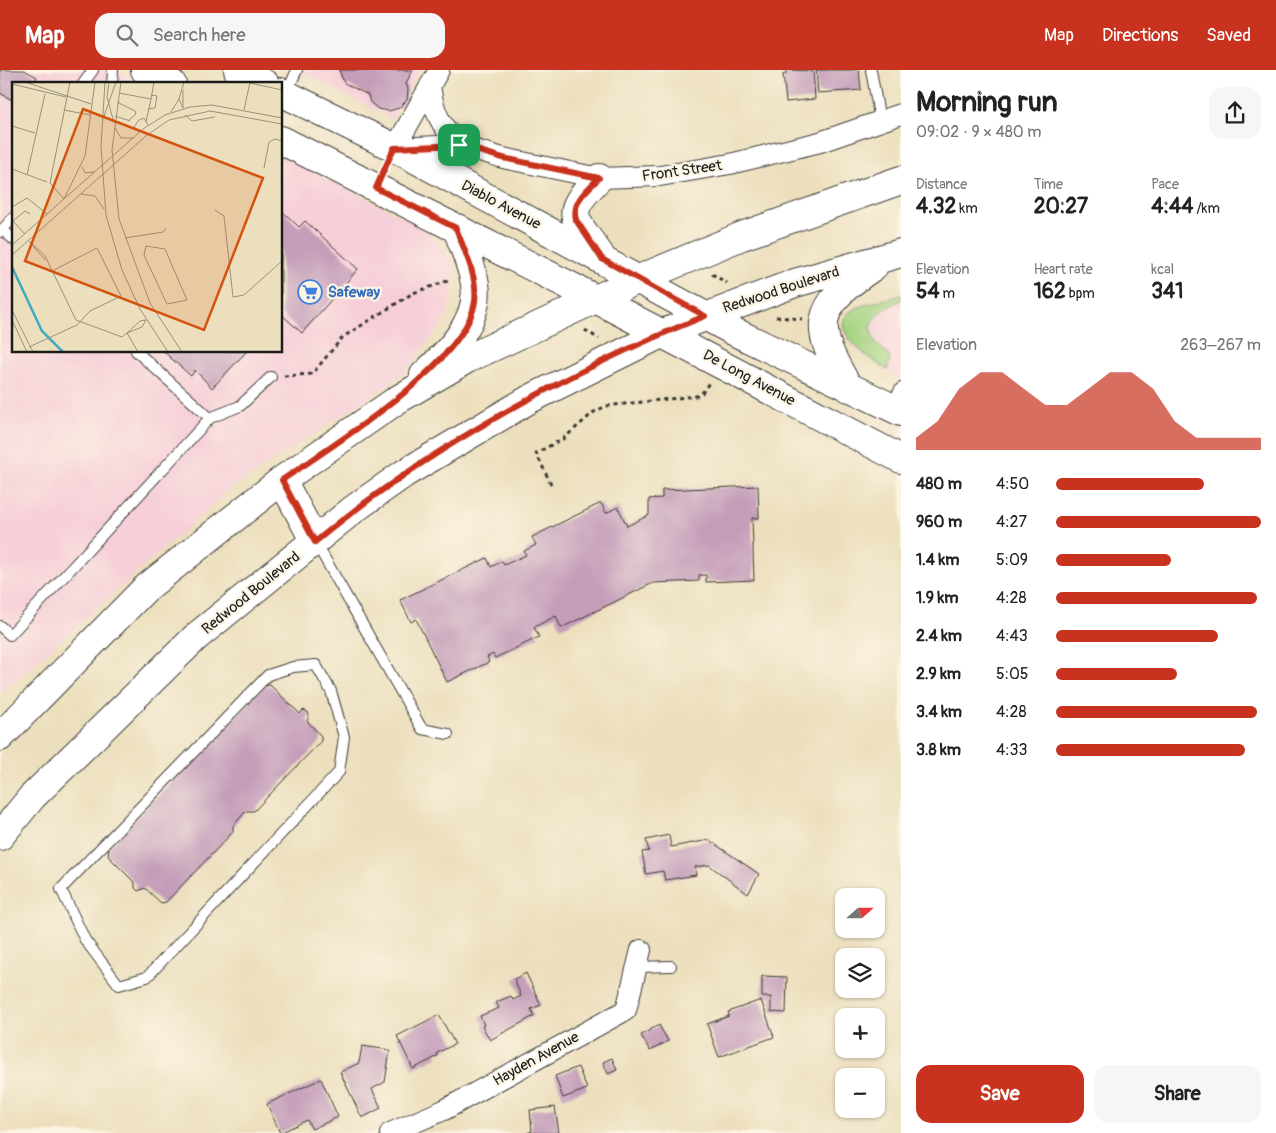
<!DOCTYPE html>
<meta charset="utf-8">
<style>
:root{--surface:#fff;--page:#f6f6f6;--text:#222;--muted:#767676;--accent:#c8321e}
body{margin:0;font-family:Pangolin,sans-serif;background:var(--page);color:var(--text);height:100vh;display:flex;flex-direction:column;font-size:19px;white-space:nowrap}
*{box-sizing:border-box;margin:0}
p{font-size:16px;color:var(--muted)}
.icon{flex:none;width:28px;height:28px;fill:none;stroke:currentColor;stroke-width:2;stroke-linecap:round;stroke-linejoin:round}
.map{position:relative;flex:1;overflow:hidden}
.panel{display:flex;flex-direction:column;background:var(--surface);width:375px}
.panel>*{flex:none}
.needle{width:32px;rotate:69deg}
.buttons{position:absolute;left:835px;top:818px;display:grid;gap:10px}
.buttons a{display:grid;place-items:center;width:50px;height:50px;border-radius:10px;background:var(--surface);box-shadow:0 1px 4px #0004;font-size:25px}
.pin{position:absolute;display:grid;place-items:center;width:42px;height:42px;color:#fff;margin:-21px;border-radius:10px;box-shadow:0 2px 8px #0006}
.round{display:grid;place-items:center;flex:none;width:52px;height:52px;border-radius:15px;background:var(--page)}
.overview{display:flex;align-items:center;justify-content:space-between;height:85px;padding:0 15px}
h1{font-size:28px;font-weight:700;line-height:38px}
.figures{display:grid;grid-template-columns:repeat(3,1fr);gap:8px;height:85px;padding:5px 15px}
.figures div{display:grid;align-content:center}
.figures b{font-size:21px;font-weight:700}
.figures small{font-size:14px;font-weight:400}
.figures p{font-size:14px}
.chart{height:140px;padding:10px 15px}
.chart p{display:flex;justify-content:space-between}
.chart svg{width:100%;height:90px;margin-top:5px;fill:var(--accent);opacity:.7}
.action{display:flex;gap:10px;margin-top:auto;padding:10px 15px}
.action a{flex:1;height:58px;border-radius:15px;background:var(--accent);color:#fff;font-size:20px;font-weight:700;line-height:58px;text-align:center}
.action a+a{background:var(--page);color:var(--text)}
ul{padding:0 15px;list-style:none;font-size:16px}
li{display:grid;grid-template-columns:80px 60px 1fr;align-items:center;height:38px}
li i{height:12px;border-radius:6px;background:var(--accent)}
header{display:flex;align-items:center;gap:30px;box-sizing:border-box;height:70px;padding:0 25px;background:var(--accent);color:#fff}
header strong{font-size:24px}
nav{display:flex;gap:28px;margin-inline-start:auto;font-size:18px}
.search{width:350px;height:45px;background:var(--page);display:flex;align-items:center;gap:12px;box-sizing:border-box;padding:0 18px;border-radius:15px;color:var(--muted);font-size:19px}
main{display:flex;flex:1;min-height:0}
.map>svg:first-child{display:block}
</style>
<header>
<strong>Map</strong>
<div class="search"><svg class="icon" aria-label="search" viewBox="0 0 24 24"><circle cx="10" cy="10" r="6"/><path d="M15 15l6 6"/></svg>Search here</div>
<nav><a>Map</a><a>Directions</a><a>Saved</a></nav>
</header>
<main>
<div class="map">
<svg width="901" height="1063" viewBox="0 0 901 1063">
<rect width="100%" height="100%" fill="#fcf5e5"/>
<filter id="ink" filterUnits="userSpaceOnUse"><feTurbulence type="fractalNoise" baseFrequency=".02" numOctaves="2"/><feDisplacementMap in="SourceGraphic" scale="10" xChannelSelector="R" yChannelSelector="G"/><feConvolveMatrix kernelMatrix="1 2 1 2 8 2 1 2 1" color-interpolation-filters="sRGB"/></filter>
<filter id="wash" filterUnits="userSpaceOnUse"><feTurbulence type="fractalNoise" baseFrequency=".0096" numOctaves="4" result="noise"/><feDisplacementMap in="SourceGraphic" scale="20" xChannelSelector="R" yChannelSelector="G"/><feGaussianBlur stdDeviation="1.12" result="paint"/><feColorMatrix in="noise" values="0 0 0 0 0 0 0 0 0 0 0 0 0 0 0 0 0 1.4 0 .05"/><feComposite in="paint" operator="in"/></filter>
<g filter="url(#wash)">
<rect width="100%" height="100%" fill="#ecdfbd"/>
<!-- built -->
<path fill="#f6cfd8" d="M0,0H115L142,14H14V281H281V85L424,158L455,194L448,246L403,305L233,417L0,624Z
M297,0H420L392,49Z
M901,223V310L857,280L845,266L842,255L847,242L855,237Z"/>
<!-- green -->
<path fill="#a4d380" stroke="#60784e" d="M901,225V230C885,238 862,249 875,271C879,278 887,281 890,289L887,300C870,289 817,254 859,237C872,232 887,229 901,225Z"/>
<g id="blocks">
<!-- building -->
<path fill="#c49db9" d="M0,0H24L37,7L34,14H14V31L0,23Z
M339,0H413L406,13L408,19L407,30L399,38L389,41L378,39L370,32L368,25L344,13Z
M786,0L813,1L815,29L786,32L783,4H786Z
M816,0H859L861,20L818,23Z
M281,140L299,157L305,151L358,199L302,263L281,244Z
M163,281H247L212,318L195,300L191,306Z
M758,416L759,448H752L754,510L706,512V505H699V511L653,513L561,558L556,546L534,557L539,567L495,588L493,584L487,587L489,592L447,612L416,549L411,552L400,530L487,488L491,497L502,491L504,495L526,485L524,481L536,475L532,467L601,433L606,443L618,437L627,456L649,445V429L662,428V420Z
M270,615L300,644L303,640L308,642L309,646L307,651L321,666V671L254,741H246L233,756V762L166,832L161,833L145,818L138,821L135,818V813L108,786L109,777L264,616Z
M669,765L671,777L709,770L759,804L748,824L709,795L695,797L696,805L665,810L663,801L646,804L642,782L649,781L646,770Z
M526,903L541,935L531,939L534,946L490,970L482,956L484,955L480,946L499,938L496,932L511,926L513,930L521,926L514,909Z
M762,906L787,907L786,943L771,942V927H762Z
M761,930L774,967L719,987L707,954L729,946L728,942Z
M439,945L455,974L437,983L438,986L413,999L397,966Z
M659,955L668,971L650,981L641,965Z
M362,976L390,980L385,1012L372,1019L381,1038L362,1048L340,1002L359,993Z
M612,988L617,1000L608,1004L603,992Z
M578,997L587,1019L563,1028L555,1006Z
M321,1009L338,1047L312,1059L307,1050L280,1063L267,1034Z
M555,1037L559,1063H527L532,1061L530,1040Z"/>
</g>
</g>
<g filter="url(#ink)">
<use href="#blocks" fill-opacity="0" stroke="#3b3934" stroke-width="1"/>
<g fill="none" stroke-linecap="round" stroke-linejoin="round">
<!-- lane casing -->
<g stroke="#3b3934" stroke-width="12">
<path id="lane" d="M871,0L880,51
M83,14L93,0
M112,14L113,0
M286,24L297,0
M2,159L14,170
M0,162L14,147
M891,336L901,318
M210,348L240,336L271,307
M316,473L422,659L448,664
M0,556L10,565L210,348L136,281
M316,595L331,621L344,667L339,702L147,907L119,915L85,870L61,819L268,605L293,597Z
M637,897L671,896"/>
</g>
<!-- street casing -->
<g stroke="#3b3934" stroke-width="22">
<path id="street" d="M430,15C433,41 441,56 459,75
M395,78L439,0
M396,78L459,75L503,88L599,108L660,106L730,94L820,72L901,44
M390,1063L444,1040L626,940L641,880"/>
</g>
<!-- secondary casing -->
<g stroke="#3b3934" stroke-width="30">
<path id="secondary" d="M145,0L172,14
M238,0L265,14
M281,22L395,78L733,261L901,342
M281,70L596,229L901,389
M599,108C562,145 573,146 600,185
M424,305C448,283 481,250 475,214C472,195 463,176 457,158
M849,318C812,257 812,238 874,196
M282,410L315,472
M0,667L145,519L282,410L397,330L467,289L639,209L742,166L901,110
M0,766L32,727L197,566L354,439L405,403L530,329L663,263L795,213L901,183"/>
</g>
<!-- path -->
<path stroke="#3b3934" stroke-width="3" stroke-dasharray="4 4" stroke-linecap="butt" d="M712,204L727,213
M776,247L802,249
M585,260L599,269
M284,306L312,304L343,267L413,223L450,210
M551,414L536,383L563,369L594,342L606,336L696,326L702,323L709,313"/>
<!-- lane -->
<use href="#lane" stroke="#fff" stroke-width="10"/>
<!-- street -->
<use href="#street" stroke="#fff" stroke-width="20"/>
<!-- secondary -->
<use href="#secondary" stroke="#fff" stroke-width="28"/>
</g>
</g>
<g fill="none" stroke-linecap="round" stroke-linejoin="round" filter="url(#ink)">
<!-- route casing -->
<g stroke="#fff" stroke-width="10">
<path id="route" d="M459,75L503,88L599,108C586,121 572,131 576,150L602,189L705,246C571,300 426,379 315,472L282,410C332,376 467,293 475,231C478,207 464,180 456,158L376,118L394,78Z"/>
</g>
<!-- route -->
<use href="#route" stroke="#c8321e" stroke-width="6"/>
</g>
<!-- icons -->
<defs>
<g id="supermarket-ring" transform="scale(1.25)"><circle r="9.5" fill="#fcf5e5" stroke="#3f7fe0" stroke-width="1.5"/><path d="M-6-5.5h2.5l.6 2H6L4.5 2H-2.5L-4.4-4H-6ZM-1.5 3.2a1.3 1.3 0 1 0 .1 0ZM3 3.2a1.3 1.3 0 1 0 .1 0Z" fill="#3f7fe0"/></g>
</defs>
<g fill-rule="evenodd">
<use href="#supermarket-ring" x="310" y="222"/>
</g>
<g text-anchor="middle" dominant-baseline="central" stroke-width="4.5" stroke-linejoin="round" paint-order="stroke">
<!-- street labels -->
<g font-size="15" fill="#1c1c1c" stroke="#fcf5e5">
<text transform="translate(682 101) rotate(-8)">Front Street</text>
<text transform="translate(501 135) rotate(28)">Diablo Avenue</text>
<text transform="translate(781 220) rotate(-18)">Redwood Boulevard</text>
<text transform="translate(749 308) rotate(28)">De Long Avenue</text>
<text transform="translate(251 523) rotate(-39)">Redwood Boulevard</text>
<text transform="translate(536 989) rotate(-29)">Hayden Avenue</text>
</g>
<!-- shop labels -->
<g font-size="15" font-weight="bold" fill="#366cbe" stroke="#fcf5e5" text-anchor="start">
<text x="328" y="222">Safeway</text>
</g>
</g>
<!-- overview -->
<g transform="translate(12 12)">
<rect width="270" height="270" fill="#ecdfbd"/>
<path fill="none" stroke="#40aac0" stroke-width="2.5" d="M0,185L30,249L51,270"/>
<path fill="none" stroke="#99917d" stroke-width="1" d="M13,0L79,22M93,0L89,64L94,133L110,188L128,227L156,270M97,0L95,15L102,41M109,0L100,68L107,137L138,221L170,270M238,1L270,8M0,2L54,15M171,8V26M107,11L139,17L142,0M105,20L123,29L124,32L117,38M171,26L167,17L172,0M136,27L143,26L145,14L139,13M52,28L78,33M232,28L238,0M159,30L167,17M173,33L180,39L203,35M92,34L104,0M103,34L118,39M134,40L139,17M0,44L23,51M103,46L109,56H122M128,50L122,45L127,38L132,36L136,43M70,85L73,91L82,90M252,86L257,60L263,57L270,59M0,87L35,100M15,93L33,12M69,112L83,114L92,127M52,117L38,101L58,0M52,117L73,74L83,0M0,125L15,116L35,132M203,128L212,134L221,215L232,213L270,179M0,138L13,152M1,139L13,129L18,132M113,156L151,150L154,146M17,159L33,174L64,238L110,255L115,251L126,270M17,159L33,178M0,163L131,47L153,33L178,25L200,23L270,36M134,164L153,167L175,218L155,222L132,173ZM0,173L135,53L157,38L198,29L270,42M0,228L21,270M0,238L15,270M134,238L130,245L115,251L128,239ZM17,265L65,243L78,229L109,214L85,166L40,189"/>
<path fill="#d4530e" fill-opacity="0.15" stroke="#d4530e" stroke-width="2.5" d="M71,27L251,96L192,248L13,179Z"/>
<rect width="270" height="270" fill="none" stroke="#1c1c1c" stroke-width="2.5"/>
</g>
</svg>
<div class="buttons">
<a><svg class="needle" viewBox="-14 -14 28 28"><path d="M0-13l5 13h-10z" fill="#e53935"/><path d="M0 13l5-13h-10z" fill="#767676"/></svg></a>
<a><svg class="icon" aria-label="layers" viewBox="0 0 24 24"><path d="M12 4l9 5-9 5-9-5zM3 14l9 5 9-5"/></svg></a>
<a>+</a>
<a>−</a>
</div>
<div class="pin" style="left:459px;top:75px;background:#1e9e55"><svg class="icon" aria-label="arrive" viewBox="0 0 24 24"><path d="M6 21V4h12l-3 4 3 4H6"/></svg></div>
</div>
<section class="panel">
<div class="overview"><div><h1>Morning run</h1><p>09:02 · 9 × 480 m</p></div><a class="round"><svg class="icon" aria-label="share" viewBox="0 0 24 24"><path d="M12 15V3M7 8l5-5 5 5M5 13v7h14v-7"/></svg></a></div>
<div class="figures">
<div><p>Distance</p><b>4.32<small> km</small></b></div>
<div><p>Time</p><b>20:27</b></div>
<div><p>Pace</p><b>4:44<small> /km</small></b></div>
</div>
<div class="figures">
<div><p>Elevation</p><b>54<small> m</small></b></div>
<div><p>Heart rate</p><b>162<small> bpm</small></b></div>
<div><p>kcal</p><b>341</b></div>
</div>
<div class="chart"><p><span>Elevation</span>263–267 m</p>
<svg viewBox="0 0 160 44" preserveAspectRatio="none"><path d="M0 44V38L10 30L20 14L30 6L40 6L50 14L60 22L70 22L80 14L90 6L100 6L110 14L120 30L130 38L140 38L150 38L160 38V44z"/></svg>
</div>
<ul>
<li><b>480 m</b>4:50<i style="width:72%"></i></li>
<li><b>960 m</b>4:27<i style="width:100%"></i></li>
<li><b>1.4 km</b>5:09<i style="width:56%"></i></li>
<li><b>1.9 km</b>4:28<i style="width:98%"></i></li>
<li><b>2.4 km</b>4:43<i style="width:79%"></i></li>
<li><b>2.9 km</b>5:05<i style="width:59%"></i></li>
<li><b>3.4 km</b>4:28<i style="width:98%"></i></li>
<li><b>3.8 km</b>4:33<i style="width:92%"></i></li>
</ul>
<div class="action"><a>Save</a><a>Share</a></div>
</section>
</main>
